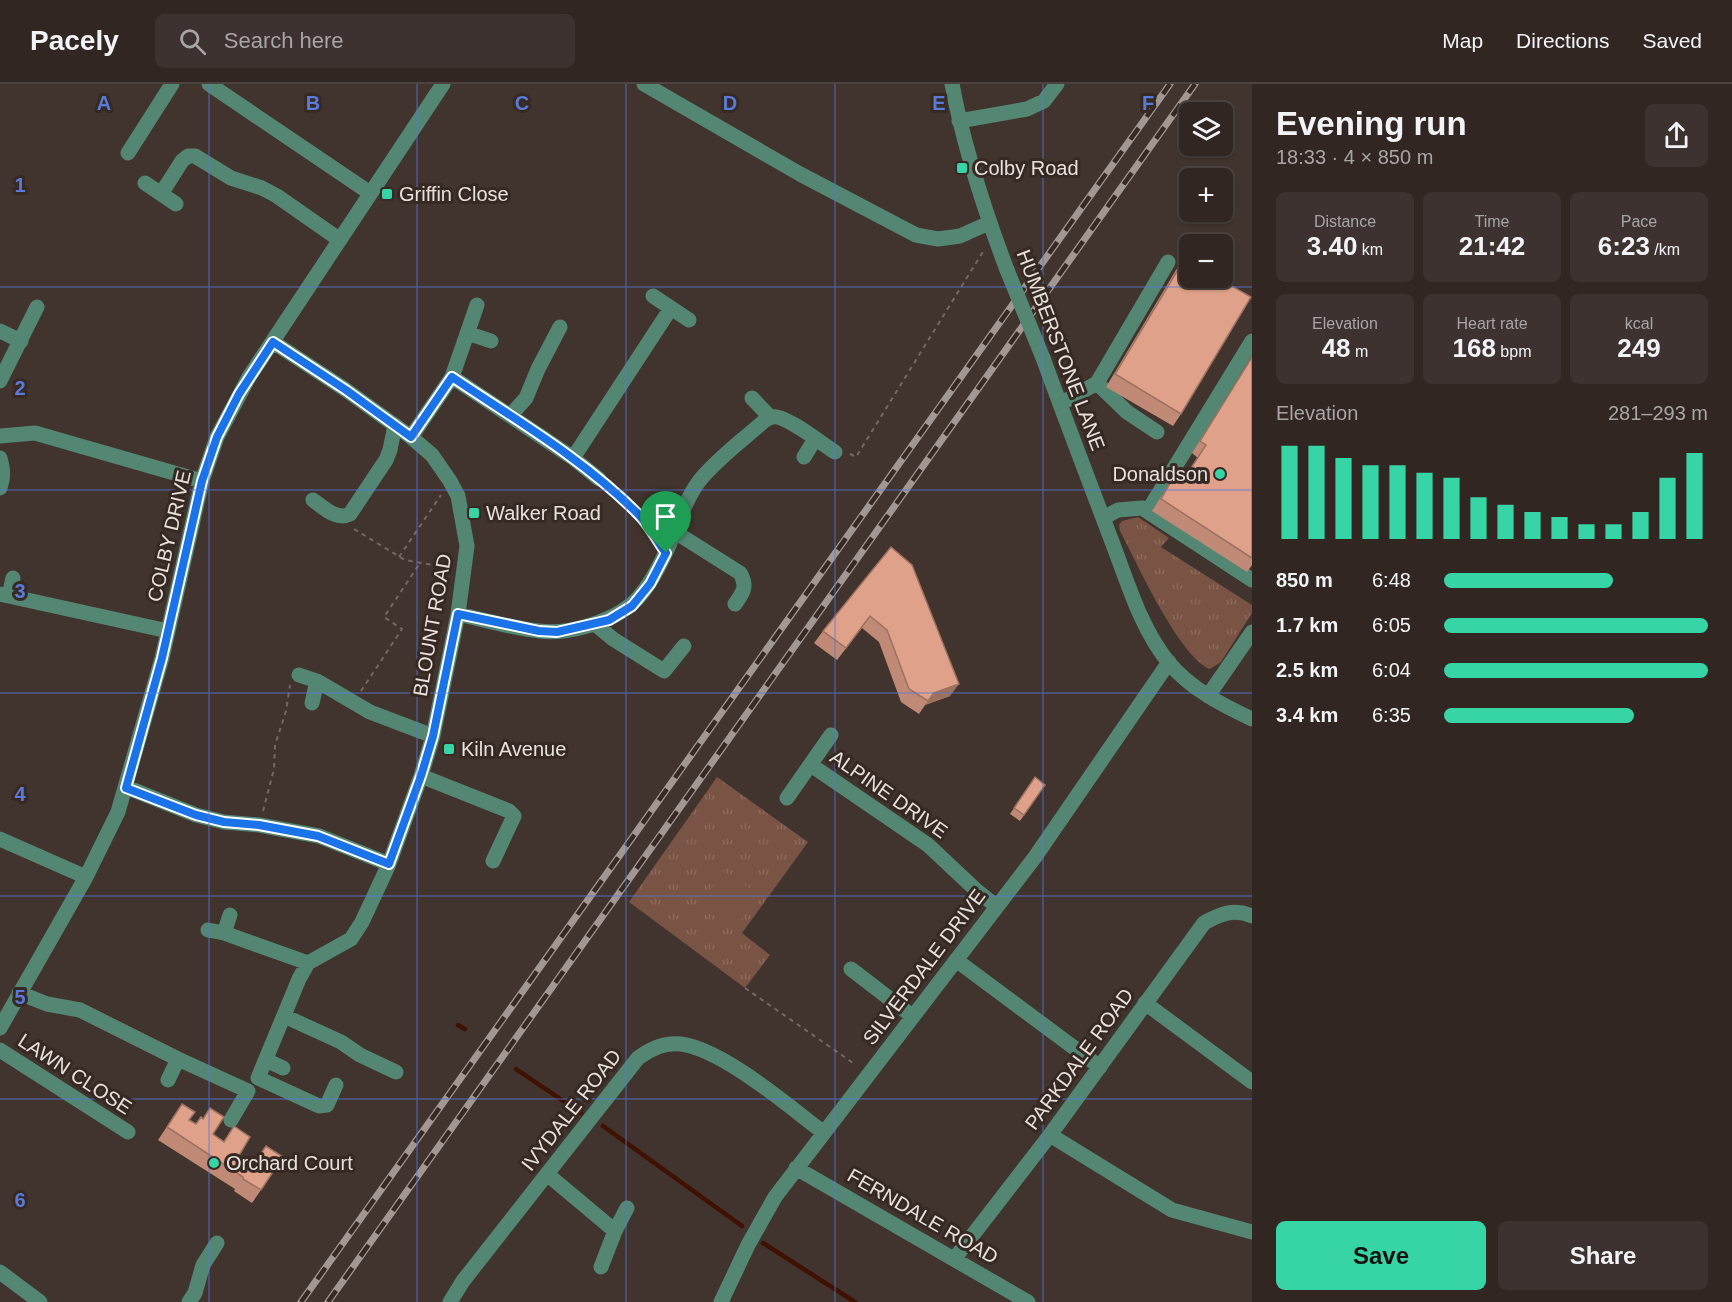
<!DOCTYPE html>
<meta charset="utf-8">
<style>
:root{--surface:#312622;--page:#3d322f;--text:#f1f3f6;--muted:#a8a5a5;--line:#4c4340;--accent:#37d4a6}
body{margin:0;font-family:Arial,sans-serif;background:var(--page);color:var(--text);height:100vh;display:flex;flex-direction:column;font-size:22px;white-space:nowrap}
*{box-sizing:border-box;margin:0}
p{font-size:20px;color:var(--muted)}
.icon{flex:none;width:33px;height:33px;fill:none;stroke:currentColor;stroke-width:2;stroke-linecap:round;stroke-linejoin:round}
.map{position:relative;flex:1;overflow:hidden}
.details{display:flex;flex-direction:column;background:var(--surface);width:480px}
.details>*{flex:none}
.buttons{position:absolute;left:1179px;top:18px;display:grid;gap:12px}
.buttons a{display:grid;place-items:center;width:54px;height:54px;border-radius:9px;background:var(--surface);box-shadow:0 2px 4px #0004,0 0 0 2px var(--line);font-size:30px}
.pin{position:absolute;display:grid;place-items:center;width:51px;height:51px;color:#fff;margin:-62px -26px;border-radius:50% 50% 50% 0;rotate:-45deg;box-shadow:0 0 6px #0007}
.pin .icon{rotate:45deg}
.round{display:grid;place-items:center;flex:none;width:63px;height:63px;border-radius:9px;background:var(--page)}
.overview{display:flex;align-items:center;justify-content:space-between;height:102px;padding:0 24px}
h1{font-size:33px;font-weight:800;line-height:45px}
.figures{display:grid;grid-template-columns:repeat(3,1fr);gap:9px;height:102px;padding:6px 24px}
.figures div{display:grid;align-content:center;border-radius:9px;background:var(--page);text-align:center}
.figures b{font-size:26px;font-weight:800}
.figures small{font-size:16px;font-weight:400}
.figures p{font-size:16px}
.chart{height:168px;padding:12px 24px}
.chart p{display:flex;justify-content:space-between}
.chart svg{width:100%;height:108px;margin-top:6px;stroke:var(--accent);stroke-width:6}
.action{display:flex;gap:12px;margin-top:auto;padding:12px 24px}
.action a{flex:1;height:69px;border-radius:9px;background:var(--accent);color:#111;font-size:24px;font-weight:800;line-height:69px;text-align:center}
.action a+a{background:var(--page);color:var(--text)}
ul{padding:0 24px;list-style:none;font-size:20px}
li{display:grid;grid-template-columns:96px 72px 1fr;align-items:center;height:45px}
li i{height:15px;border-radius:8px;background:var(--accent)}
header{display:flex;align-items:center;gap:36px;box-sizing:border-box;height:84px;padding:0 30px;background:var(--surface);border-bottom:2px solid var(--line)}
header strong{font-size:28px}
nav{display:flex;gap:33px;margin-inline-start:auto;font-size:21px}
.search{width:420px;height:54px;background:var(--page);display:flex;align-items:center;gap:15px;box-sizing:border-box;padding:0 21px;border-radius:9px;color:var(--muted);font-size:22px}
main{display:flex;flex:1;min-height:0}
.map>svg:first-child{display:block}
</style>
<header>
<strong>Pacely</strong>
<div class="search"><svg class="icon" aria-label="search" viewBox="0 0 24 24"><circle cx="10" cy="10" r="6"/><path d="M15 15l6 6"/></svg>Search here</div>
<nav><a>Map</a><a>Directions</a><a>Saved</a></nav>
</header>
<main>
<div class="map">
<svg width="1252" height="1218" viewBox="0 0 1252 1218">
<defs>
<pattern id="grass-tufts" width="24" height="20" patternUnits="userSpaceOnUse" patternTransform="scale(1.5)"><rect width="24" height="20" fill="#795343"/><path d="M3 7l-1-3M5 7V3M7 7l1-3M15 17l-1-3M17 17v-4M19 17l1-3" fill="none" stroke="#8c6b5e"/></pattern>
</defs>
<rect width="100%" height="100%" fill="#41332d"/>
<!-- grass -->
<path fill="url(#grass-tufts)" d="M1138,433L1169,454L1161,463L1252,521V529L1221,578L1210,585C1179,573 1136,477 1120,447L1119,441L1122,437Z
M717,693L808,758L742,849L770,871L745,904L629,818Z"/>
<!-- park -->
<path fill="#795343" d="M724,787L759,811L742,835L707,811Z"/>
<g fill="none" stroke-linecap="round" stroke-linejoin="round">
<!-- stream -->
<path stroke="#401000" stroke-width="4.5" d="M458,941L465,945
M516,985L581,1029
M603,1042L742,1142
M763,1159L855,1218"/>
<!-- path -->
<path stroke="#756863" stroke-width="2" stroke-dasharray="4.5 4.5" stroke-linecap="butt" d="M850,370L856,373L984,166
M609,404L641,433L656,454
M354,445L405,476L450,484
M399,473L441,411
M361,607L402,545L384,533L420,479
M263,727L274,685L275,661L286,627L290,601
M745,904L856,981"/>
<!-- minor -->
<path stroke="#538774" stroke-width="15" d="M209,0L370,109
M644,0L800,90L916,151L938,155L960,152L989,139
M952,0C964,64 984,125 1007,186
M959,37L1027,25L1044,17L1057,0
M128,69L172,0
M145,99L176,120
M161,110L182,77L188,72H195L231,94L262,104L277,112L340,156
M653,212L689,236
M0,247L21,257
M467,249L491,257
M273,258L346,306L411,353L432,371L450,397L458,412L467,462L458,530L433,652L421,692L389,780L362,838L351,855L308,879L299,895L258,994L319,1022L327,1021L336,1001
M1043,274C1066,337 1090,400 1114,463C1129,503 1142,546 1169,579C1191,605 1222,621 1252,635
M452,293L573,374L599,395
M0,297L37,223
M1097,299L1127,328L1157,348
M752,314L770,333
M1060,320L1097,299L1168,178
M510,332L526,314L538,285L560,243
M0,352L35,349L202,397
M411,353L452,293L477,221
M804,373L815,355
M0,374C3,385 4,393 0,404
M573,374L671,224
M313,416C324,424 337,437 350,430L386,376L390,366L395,341
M1148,427L1252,257
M1103,434L1118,426L1142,424L1252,496
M675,448L740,489C748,502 743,509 735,520
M0,510L168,547
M9,512L13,494
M458,530C485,536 512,544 539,547C554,549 569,547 584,543C630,530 645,513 665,470C677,446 683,418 700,396C718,374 743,356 764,337C768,334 772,332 777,333C792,336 821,359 835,368
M595,540L613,555L664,587L684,562
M299,591L317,597L370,628L433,652
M1208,612L1252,548
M312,619L317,597
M811,681L928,761L976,806L996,822
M421,692L509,727L514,732L493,777
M126,703L196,731L224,738L259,741L319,752L389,780
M787,714L831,651
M0,755L86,793
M208,846L224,849L308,879
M224,849L230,831
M956,876L1100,983
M851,885L912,932
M19,909L47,920L80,926L178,975L248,1007L231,1036
M1145,919L1252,998
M284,932L341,958L360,971L396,988
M0,944L86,793L118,728L162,574L202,397L217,353L249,293L443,0
M0,966L128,1048
M266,976L283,984
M168,996L178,975
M1050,1051L1172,1126L1252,1148
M796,1084L1028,1218
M547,1090L615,1147
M955,1174L1050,1051L1204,839C1220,830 1234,824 1252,832
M601,1183L615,1147L627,1124
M0,1188L40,1218
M189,1218L195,1209L203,1181L217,1159
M450,1218L463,1197L638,974C651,964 665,958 681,960C724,966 788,1022 823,1048
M721,1218L748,1161L775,1113L1035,773L1169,578"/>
<!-- rail casing -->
<g stroke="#a29792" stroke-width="7">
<path id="rail" d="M301,1218L1170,0
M328,1218L1195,0"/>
</g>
<!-- rail -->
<use href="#rail" stroke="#362923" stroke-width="4.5" stroke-dasharray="14" stroke-linecap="butt"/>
<!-- minor-bridge -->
<path stroke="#538774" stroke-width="15" d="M1007,186L1043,274"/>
</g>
<!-- wall -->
<path fill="#c08a76" d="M1185,174L1181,330L1173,342L1106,303L1176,186Z
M1252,272V481L1247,488L1152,427L1173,394L1182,398L1198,374L1192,369Z
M891,463L950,612L925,621L919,630L901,618L879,558L862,544L837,576L814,559L823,547Z
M1035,693L1045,701L1020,737L1010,730Z
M182,1020L189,1036L224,1057L234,1042L237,1075L251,1084L266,1062L261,1106L252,1119L234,1107L235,1105L158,1056Z"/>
<!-- shaded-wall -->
<path fill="#9c7160" d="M959,600L950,612L925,621L919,630L934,609Z"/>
<!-- building -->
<path fill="#dfa189" stroke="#9c7160" stroke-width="1.5" d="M1185,174L1190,176V194H1218L1251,213L1181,330L1115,290Z
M1252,273V474L1161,415L1173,394L1182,398L1206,361L1200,357Z
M891,463L912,481L959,600L934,609L928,617L909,605L887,546L870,532L846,564L823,547Z
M1035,693L1045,701L1024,731L1014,724Z
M182,1020L195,1028L189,1036L196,1040L201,1033L203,1035L210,1024L224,1033L213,1050L224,1058L234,1042L250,1053L237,1075L251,1084L266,1062L283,1073L261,1106L243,1095V1093L167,1043Z"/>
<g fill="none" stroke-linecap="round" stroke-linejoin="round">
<!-- route casing -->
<g stroke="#fff" stroke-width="12">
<path id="route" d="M273,258L346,306L411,353L452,293C516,336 585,376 639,431C650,442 657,457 666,469L650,500L632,522L609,536L557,548L539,547L458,530L433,652L421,692L389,780L318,752L259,741L224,738L196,731L126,704L162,574L202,397L217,353L239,310Z"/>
</g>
<!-- route -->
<use href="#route" stroke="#1a73e8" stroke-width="8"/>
</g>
<!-- grid -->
<path fill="none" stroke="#5a7ad9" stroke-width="1.5" stroke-opacity="0.55" d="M209,0V1218M417,0V1218M626,0V1218M835,0V1218M1043,0V1218M0,203H1252M0,406H1252M0,609H1252M0,812H1252M0,1015H1252"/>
<!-- markers -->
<g fill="#37d4a6" stroke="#362923" stroke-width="2">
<rect x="956" y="78" width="12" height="12" rx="3"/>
<rect x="381" y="104" width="12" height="12" rx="3"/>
<circle cx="1220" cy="390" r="6"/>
<rect x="468" y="423" width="12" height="12" rx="3"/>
<rect x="443" y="659" width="12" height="12" rx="3"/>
<circle cx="214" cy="1079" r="6"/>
</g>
<g text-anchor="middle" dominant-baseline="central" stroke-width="6" stroke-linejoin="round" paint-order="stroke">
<!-- poi labels -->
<g font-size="20" fill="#e9e0dc" stroke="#362923" text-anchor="start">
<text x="974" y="84">Colby Road</text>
<text x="399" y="110">Griffin Close</text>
<text x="1208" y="390" text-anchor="end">Donaldson</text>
<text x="486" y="429">Walker Road</text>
<text x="461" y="665">Kiln Avenue</text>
<text x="226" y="1079">Orchard Court</text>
</g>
<!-- street labels -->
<g font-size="20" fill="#e9e0dc" stroke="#362923">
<text transform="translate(1061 266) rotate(69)">HUMBERSTONE LANE</text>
<text transform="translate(169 452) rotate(-77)">COLBY DRIVE</text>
<text transform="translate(432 541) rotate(-80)">BLOUNT ROAD</text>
<text transform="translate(889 710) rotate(35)">ALPINE DRIVE</text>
<text transform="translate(924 883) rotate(-53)">SILVERDALE DRIVE</text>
<text transform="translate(1079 975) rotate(-54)">PARKDALE ROAD</text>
<text transform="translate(75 990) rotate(33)">LAWN CLOSE</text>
<text transform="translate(571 1026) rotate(-52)">IVYDALE ROAD</text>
<text transform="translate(923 1132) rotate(30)">FERNDALE ROAD</text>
</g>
</g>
<g font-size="20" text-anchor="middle" font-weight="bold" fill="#5a7ad9" stroke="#362923" stroke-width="6" stroke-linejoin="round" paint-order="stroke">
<text x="104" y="26">A</text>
<text x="313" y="26">B</text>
<text x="522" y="26">C</text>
<text x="730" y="26">D</text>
<text x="939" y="26">E</text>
<text x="1148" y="26">F</text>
<text x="20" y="108">1</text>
<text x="20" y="311">2</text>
<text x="20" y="514">3</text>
<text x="20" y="717">4</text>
<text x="20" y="920">5</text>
<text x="20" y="1123">6</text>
</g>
</svg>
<div class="buttons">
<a><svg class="icon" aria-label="layers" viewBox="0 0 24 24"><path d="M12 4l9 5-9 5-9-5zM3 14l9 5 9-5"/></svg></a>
<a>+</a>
<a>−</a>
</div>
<div class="pin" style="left:666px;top:469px;background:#1e9e55"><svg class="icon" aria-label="arrive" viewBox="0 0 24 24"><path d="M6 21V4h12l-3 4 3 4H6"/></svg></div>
</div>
<section class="details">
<div class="overview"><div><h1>Evening run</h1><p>18:33 · 4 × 850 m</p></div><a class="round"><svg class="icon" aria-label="share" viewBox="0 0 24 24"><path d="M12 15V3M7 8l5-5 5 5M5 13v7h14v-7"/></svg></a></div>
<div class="figures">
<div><p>Distance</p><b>3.40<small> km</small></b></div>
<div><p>Time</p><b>21:42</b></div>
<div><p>Pace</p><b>6:23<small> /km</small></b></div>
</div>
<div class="figures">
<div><p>Elevation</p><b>48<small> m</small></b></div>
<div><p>Heart rate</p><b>168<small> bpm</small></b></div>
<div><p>kcal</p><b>249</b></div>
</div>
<div class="chart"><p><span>Elevation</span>281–293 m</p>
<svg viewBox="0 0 160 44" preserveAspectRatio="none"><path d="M5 44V6M15 44V6M25 44V11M35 44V14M45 44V14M55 44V17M65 44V19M75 44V27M85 44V30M95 44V33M105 44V35M115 44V38M125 44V38M135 44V33M145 44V19M155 44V9"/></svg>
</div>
<ul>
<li><b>850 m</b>6:48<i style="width:64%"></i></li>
<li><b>1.7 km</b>6:05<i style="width:100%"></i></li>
<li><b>2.5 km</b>6:04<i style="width:100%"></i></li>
<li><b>3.4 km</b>6:35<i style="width:72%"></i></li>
</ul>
<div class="action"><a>Save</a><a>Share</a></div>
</section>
</main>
